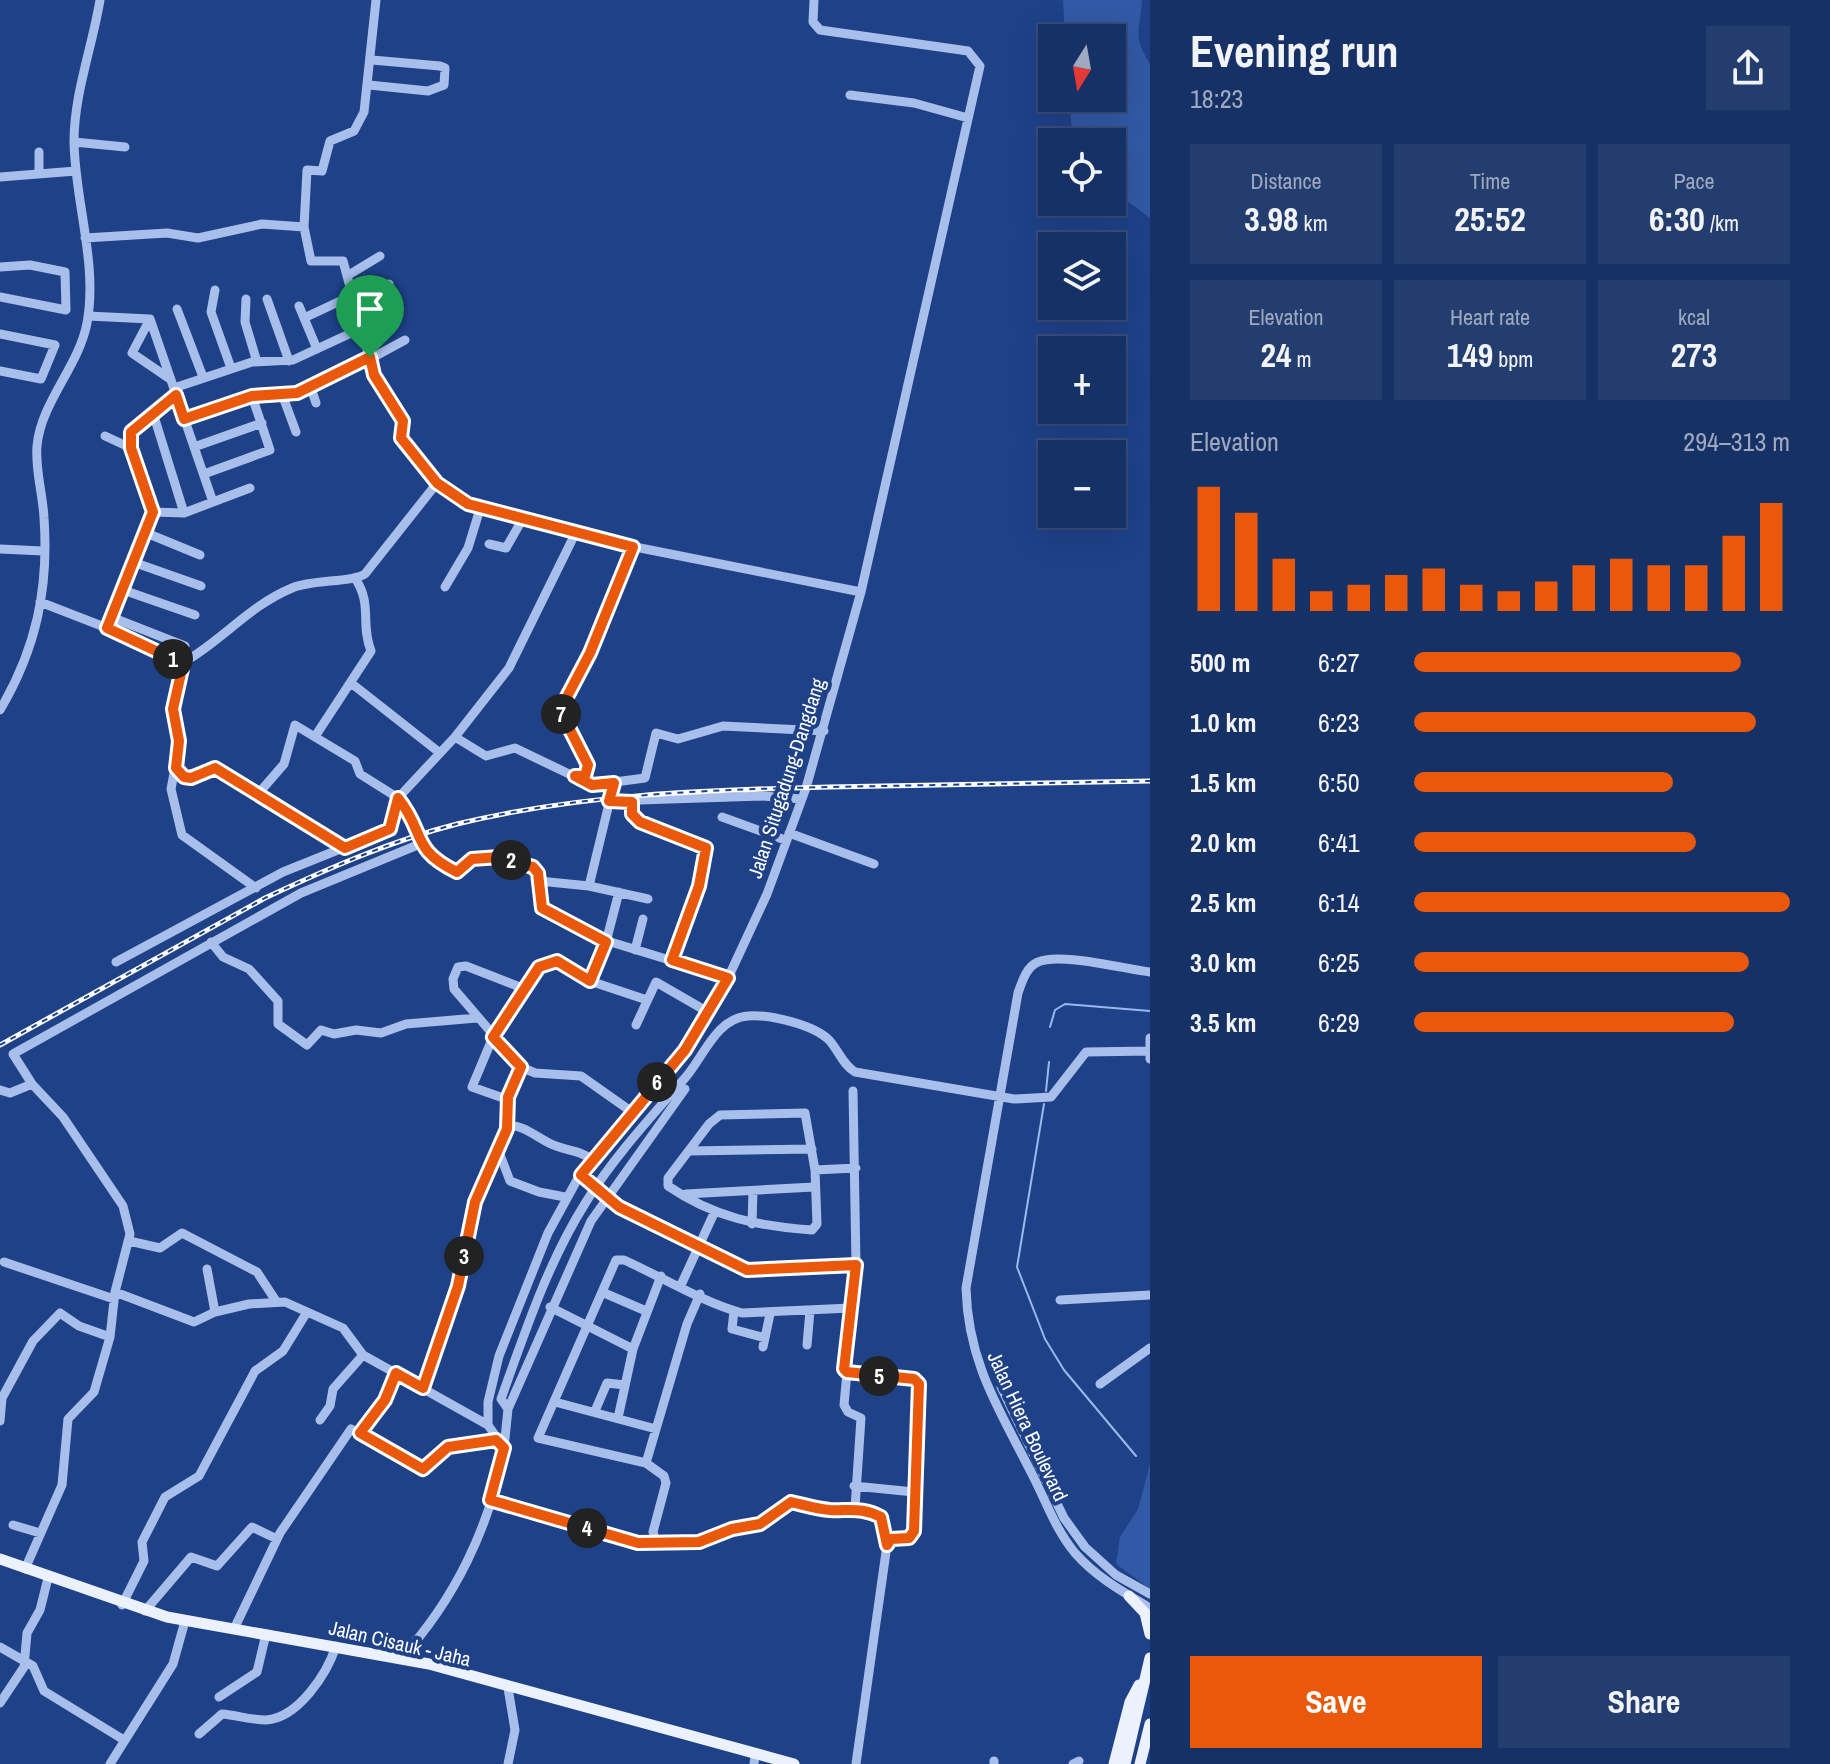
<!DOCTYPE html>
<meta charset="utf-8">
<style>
:root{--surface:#163166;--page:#233d6f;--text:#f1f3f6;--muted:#9ea9bf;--line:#354c7a;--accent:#ea580c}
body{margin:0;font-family:"Archivo Narrow",sans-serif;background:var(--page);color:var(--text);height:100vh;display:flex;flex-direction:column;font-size:30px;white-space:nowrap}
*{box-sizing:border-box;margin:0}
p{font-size:26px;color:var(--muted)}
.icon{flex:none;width:44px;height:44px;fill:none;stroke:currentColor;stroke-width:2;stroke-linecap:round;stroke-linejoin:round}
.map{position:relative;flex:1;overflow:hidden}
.side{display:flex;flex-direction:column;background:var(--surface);width:680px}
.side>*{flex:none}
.needle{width:52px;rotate:191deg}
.tools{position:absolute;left:1038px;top:24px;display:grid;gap:16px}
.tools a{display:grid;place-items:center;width:88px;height:88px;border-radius:0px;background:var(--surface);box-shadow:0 8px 32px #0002,0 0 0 2px var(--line);font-size:40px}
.pin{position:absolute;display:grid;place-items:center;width:68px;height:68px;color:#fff;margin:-82px -34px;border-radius:50% 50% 50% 0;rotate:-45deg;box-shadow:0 0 8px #0007}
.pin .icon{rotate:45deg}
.km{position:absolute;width:40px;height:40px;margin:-20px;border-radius:50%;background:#222;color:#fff;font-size:22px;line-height:40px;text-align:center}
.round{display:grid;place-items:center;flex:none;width:84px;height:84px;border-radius:0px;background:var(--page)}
.headline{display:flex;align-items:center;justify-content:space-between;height:136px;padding:0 40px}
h1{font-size:44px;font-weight:700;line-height:60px}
.metrics{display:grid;grid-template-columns:repeat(3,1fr);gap:12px;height:136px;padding:8px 40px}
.metrics div{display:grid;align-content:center;border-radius:0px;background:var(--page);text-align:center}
.metrics b{font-size:34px;font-weight:700}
.metrics small{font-size:22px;font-weight:400}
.metrics p{font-size:22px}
.chart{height:224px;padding:16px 40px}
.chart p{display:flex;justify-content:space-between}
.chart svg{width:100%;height:144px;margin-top:8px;stroke:var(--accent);stroke-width:6}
.action{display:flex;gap:16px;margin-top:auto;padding:16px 40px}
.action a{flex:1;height:92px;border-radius:0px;background:var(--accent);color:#fff;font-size:32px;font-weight:700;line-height:92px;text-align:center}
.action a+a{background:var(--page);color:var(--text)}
ul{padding:0 40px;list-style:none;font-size:26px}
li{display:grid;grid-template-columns:128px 96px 1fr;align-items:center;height:60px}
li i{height:20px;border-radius:10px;background:var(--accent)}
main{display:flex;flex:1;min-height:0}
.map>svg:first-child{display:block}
</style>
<main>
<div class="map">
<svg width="1150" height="1764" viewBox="0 0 1150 1764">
<rect width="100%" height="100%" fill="#1e4188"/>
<!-- green -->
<path fill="#3159a5" d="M1063,0H1142C1140,31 1132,35 1150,64V218L1112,190V142H1073L1069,98H1112V38H1065Z
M1150,1464V1589L1116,1564L1120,1537L1138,1509Z"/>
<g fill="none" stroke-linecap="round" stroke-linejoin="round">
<!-- stream -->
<path stroke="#9bb8ed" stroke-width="2" d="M1050,1027L1055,1010L1065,1004L1150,1011
M1046,1091L1049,1062
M1044,1104L1017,1267L1045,1339L1064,1370L1136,1456"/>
<!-- minor -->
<path stroke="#a8bfeb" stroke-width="9" d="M376,0L364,112L354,131L330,141L322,171L307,170L304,227L311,261H343L374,375L403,421L401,438L437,483L461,501L480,509L590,538L861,592
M369,85L428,91L444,85L445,68L440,66L372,60
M850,95L914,103L968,118
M74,142L125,147
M39,174V152
M0,177L76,171
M85,238L167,233L198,238L262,224L304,227
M0,267L30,265L65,272L66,310L0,297
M347,276L380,256
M215,290L211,312L231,368
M246,299L245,322L257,362
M267,299L289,361
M355,303L389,284
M299,306L317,349
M177,309L203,377
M88,316L150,319L213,502
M304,318L353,295
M150,319L132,353L170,379
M362,331L398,313
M0,334L55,345L41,379L0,371
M370,359L405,340
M174,388L252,362L293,360L362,328
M311,388L316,403
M282,394L296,432
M153,413L184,513
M184,419L252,396L297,393L370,357
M105,436L131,448
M194,447L262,423
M204,474L270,450L252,396
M153,512L184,513L250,488
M144,532L200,555
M489,544L506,548L522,520
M0,549L43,551
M133,562L201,586
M445,587L468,548L480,509
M123,590L195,615
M40,602L107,628L173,659H189C225,637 251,605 292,588C314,579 350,583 365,574L437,483
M111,617L185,646
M107,628L153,512L129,436L176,395
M184,660L173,709L179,747L171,789L182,835L256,888
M351,683L440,753
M0,710C36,649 49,589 44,518C43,495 35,470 37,446C41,402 79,366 87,323C98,264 75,202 74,142C74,94 92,48 100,0
M316,735L371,651C360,623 373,605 355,578
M455,737L486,756L515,748L592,785L645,778L656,733L678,739L723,726L824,731
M176,768L179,774L191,778L215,768L345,848
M578,777L587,775L588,765L559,706L590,653L633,547
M614,783L589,886L648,899
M258,794L284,764L295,725L355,761L360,774L398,798L415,823L420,844
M609,801L762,796L802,799
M632,802V814C648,838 692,833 707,850L699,886L672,960
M722,817L785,840
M789,833L874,864
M539,881L589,886
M211,942L223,957L249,969L278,1001V1024L307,1045L321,1030L334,1034L356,1030L381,1033L406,1024L477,1018
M635,950L643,919
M116,962L283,872L390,829L398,798L455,737L509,668L575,534
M1150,972C1125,969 1059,952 1038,962C1026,967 1022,982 1018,993L966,1288C968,1365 1001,1412 1034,1478C1047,1504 1056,1530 1075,1553C1096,1577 1123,1592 1150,1608
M590,981L606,942L619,892
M525,989L466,966L458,967L453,979L454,989L521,1067L535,1073L581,1076L632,1112
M636,1025L656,982L708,1012
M1150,1038V1059
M521,1067L506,1099L472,1087L493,1037L539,967L557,961L590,981L647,1000
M32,1084L13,1054L301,893L420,844L437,861L457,872L472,859L499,857L533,867L538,873L542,908L588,935L728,978
M0,1090L10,1093L32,1084L63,1117L123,1206L130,1234L115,1292L110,1337L94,1392L68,1419L62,1485L25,1569
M853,1091L856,1265L844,1369L914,1379L919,1384L914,1531L909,1538L891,1539L887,1545L856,1764
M805,1113L815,1170L817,1224L812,1230C758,1226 715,1218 668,1186V1178L709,1124L720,1115Z
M507,1129L508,1097
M689,1151L812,1149
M499,1152L510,1181L539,1192L565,1197
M815,1170L856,1168
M581,1175L619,1207L747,1270L856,1265
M686,1194L814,1187
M752,1224L753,1191
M129,1241L160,1248L182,1233L257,1272L276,1301
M4,1262L114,1299
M207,1269L215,1312
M681,1285L715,1211
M115,1292L194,1322L215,1312L249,1304L285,1302L343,1328L363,1355L488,1425
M602,1292L646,1311
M700,1294L687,1324L646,1463L538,1438L616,1260H624C662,1277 702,1302 742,1313L851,1308
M1060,1300L1150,1295
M550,1307L633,1349
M734,1311L732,1329L765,1338
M807,1345L810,1311
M763,1347L770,1314
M847,1372L844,1405L848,1412L861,1418L855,1508L881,1517L887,1545
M1100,1384L1150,1348
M1001,1387L1064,1518L1085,1547L1116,1575L1150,1594
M423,1388L458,1286L475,1202L508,1126C525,1124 540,1141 556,1146C572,1152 576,1149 593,1160
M555,1402L656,1429
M508,1409L501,1399C525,1332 548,1262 586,1202C613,1158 651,1117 685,1078C703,1058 716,1018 748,1016C770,1014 814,1025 829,1040C839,1051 842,1064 855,1072L1014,1099L1051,1097L1086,1052L1150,1051
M595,1411L607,1383L625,1385
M618,1418L633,1349L661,1276
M320,1420L330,1406L333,1389L363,1355
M0,1421L2,1398L33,1341L60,1313L79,1326L110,1337
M360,1433L385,1400L396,1373
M504,1448L508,1409L591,1221L685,1089
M646,1463L664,1476L666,1483L653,1532L656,1541
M854,1486L914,1492
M490,1500L638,1543L699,1542L732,1529L760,1524L791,1502L831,1510L855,1508
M13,1525L40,1533
M122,1605L144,1561L142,1542L165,1497L199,1476L255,1371L283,1351L307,1312
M145,1611L191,1557L217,1566L252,1527L277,1539
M234,1629L280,1533L351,1429L423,1469L448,1447L496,1440
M0,1647L33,1666L44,1691L124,1740
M401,1658C454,1601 491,1525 504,1448L488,1425V1402L499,1356L548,1233L577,1180L685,1050L728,978L767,894L806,788L861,592L980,66L968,51L820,30L813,22L814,0
M219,1697L257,1672L266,1634
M0,1703L24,1667L27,1633L40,1610L48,1578
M199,1734L222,1714C236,1715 251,1720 266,1720C298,1718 327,1674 336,1646
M110,1764L173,1664L185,1621
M508,1764L515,1730L508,1688
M754,1764L755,1756
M994,1764V1761
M1073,1764L1079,1761"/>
<!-- major -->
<path stroke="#ecf1fe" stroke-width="11" d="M0,1559L167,1617L429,1664L794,1764
M1129,1596L1145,1613L1150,1634
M1114,1764L1130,1702L1139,1685
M1125,1764L1150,1658
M1140,1764L1150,1724"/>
<!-- rail casing -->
<g stroke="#fff" stroke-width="5">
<path id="rail" d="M0,1045L265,898C327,869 390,841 457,824C581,794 703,790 829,787C936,785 1043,783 1150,781"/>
</g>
<!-- rail -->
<use href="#rail" stroke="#1e4188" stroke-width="2" stroke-dasharray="6" stroke-linecap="butt"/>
</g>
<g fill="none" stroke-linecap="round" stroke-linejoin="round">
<!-- route casing -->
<g stroke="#fff" stroke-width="16">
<path id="route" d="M370,357L374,375L403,421L401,438L437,483L468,504L633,547L590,653L560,710L588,765L585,776H575L592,785L614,783L609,801L632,802V814L640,822L706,848L699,886L672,960L728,978L685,1050L581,1175L619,1207L747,1270L856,1265L844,1369L847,1372L914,1379L919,1384L914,1531L909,1538L891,1539L887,1545L881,1517C862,1507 850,1511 830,1510C817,1509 804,1505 791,1502L760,1524L732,1529L699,1542L638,1543L490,1500L504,1448L496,1440L448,1447L423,1469L360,1433L385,1400L396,1373L423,1388L458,1286L475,1202L507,1129L508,1097L521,1067L493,1037L539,967L557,961L590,981L606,942L542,908L538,873L533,867L499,857L472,859L457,872C410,849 426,833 398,798L390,829L345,848L215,768L191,778L184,777L176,768L179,741L173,709L184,660L173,659L107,628L153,512L131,448V432L176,395L184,419L252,396L297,393Z"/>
</g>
<!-- route -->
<use href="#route" stroke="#ea580c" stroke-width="10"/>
</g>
<g text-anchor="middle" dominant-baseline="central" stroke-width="8" stroke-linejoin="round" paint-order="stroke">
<!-- street labels -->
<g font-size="20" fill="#fff" stroke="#1e4188">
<text transform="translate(786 778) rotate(-72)">Jalan Situgadung-Dangdang</text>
<text transform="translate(1028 1426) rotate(65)">Jalan Hiera Boulevard</text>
<text transform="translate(400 1643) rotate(13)">Jalan Cisauk - Jaha</text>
</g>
</g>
</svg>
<div class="tools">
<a><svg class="needle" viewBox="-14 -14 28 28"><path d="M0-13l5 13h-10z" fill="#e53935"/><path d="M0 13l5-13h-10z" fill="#9ea9bf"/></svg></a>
<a><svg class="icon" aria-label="locate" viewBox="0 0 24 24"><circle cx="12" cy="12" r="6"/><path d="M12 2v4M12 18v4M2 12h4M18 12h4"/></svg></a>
<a><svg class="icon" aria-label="layers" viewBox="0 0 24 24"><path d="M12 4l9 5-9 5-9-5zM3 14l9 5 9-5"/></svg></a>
<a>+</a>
<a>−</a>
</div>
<div class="pin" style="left:370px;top:357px;background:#1e9e55"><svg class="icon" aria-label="arrive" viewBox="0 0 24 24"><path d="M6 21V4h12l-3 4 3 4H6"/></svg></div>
<b class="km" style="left:173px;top:659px">1</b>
<b class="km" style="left:511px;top:860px">2</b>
<b class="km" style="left:464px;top:1256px">3</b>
<b class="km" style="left:587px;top:1528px">4</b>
<b class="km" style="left:879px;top:1376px">5</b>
<b class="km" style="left:657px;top:1082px">6</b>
<b class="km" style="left:561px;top:714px">7</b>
</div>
<section class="side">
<div class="headline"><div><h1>Evening run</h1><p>18:23</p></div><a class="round"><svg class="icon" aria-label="share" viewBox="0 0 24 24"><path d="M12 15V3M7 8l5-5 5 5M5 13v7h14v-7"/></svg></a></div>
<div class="metrics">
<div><p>Distance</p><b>3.98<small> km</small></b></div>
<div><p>Time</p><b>25:52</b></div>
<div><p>Pace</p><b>6:30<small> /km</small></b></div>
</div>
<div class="metrics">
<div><p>Elevation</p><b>24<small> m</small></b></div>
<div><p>Heart rate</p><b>149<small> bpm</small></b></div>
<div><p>kcal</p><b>273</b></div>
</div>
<div class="chart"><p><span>Elevation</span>294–313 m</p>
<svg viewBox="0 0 160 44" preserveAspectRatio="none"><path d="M5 44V6M15 44V14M25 44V28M35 44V38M45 44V36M55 44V33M65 44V31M75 44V36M85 44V38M95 44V35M105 44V30M115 44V28M125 44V30M135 44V30M145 44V21M155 44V11"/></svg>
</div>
<ul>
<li><b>500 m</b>6:27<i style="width:87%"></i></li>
<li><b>1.0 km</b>6:23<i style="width:91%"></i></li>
<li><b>1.5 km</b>6:50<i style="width:69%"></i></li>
<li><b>2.0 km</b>6:41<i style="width:75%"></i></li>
<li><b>2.5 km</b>6:14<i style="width:100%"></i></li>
<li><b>3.0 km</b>6:25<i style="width:89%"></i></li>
<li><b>3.5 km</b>6:29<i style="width:85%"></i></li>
</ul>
<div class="action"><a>Save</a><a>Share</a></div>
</section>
</main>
